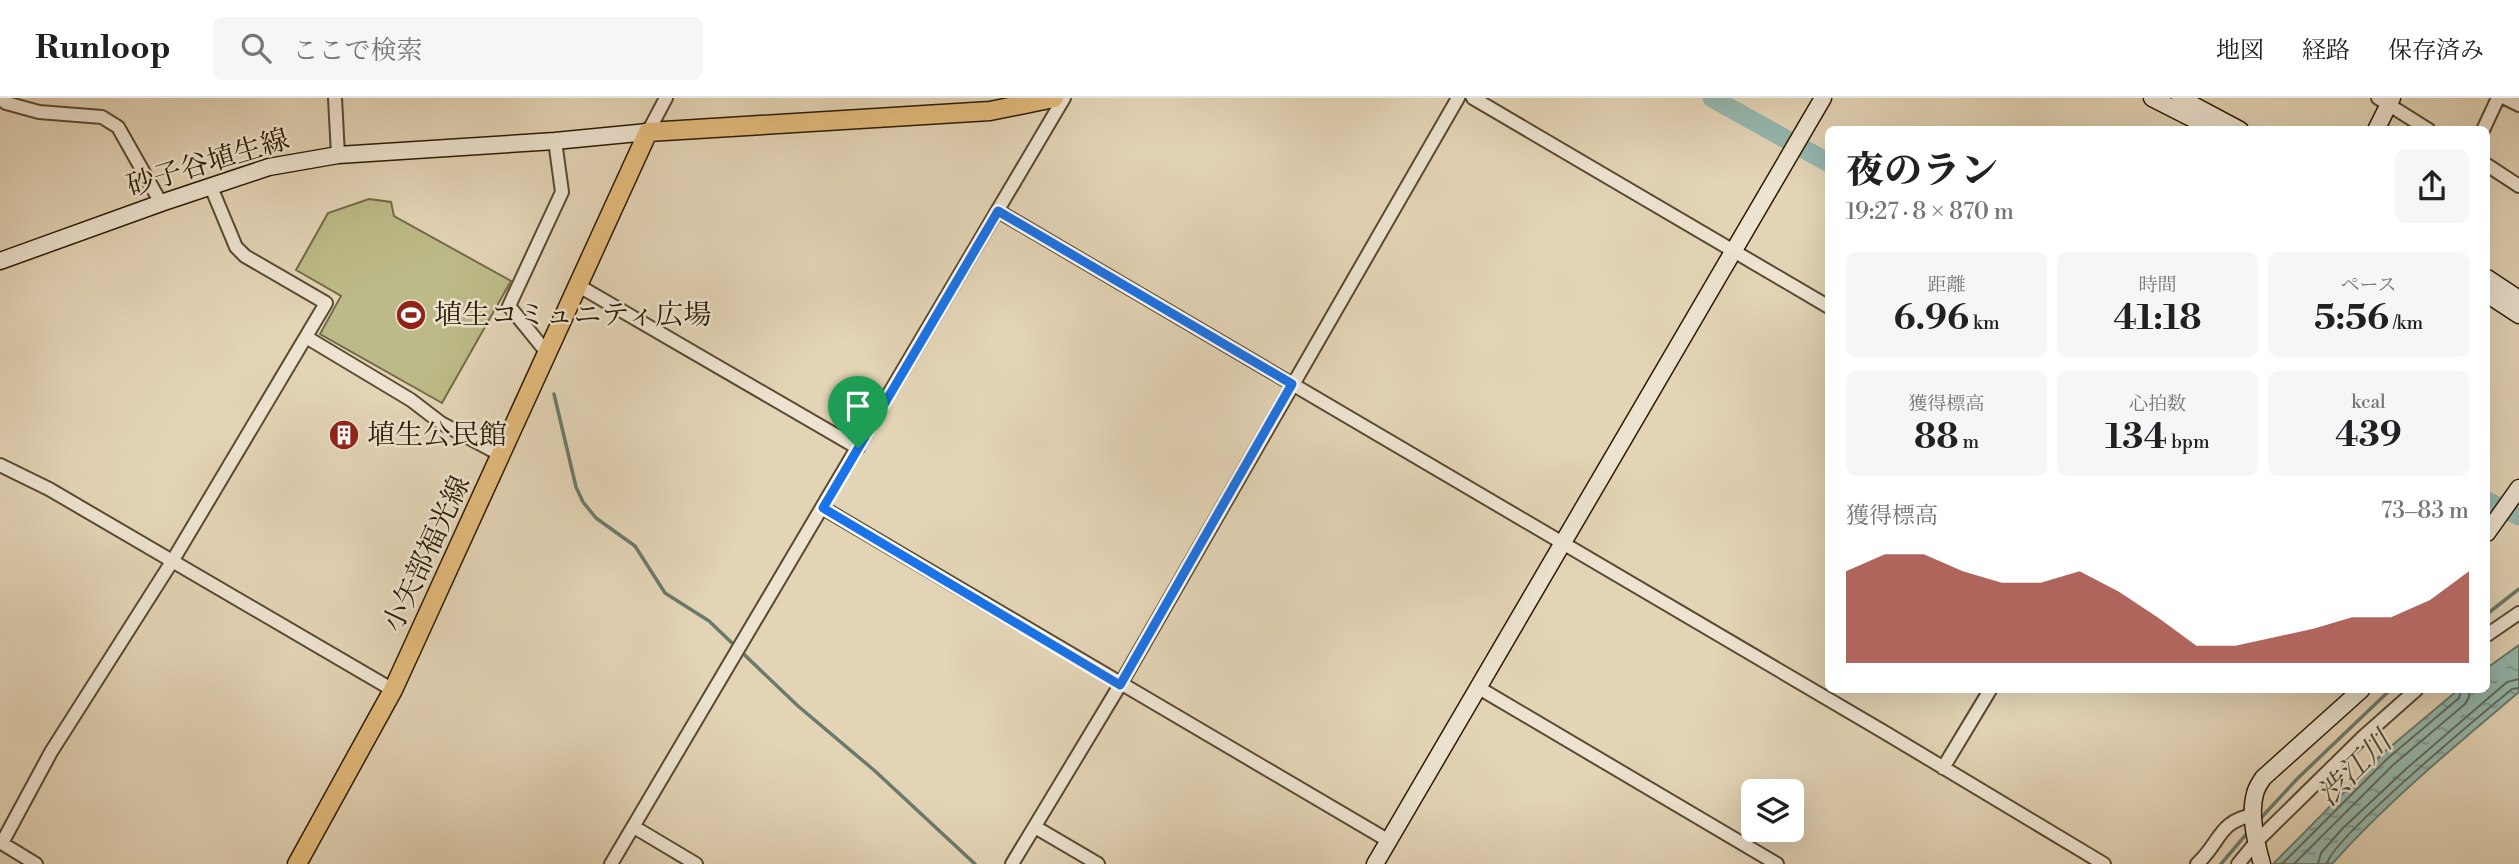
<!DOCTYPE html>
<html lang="ja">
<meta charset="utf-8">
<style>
:root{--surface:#fff;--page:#f6f6f6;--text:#202124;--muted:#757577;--line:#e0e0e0;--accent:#8f2418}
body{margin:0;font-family:"Libre Bodoni","Noto Serif JP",serif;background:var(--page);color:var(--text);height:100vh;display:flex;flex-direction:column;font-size:26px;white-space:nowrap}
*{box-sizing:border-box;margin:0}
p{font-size:23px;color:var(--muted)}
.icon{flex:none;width:38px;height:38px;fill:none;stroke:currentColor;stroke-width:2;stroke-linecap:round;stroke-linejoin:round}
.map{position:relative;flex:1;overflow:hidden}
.drawer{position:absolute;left:1825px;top:28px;width:665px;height:567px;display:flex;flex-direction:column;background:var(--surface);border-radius:10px;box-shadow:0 7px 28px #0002}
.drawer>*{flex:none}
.tools{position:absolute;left:1741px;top:681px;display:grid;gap:14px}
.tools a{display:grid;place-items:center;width:63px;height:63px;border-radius:10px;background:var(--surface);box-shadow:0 7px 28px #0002;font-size:35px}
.pin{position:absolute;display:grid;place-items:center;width:60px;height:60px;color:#fff;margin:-72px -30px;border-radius:50% 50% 50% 0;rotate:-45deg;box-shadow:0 0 7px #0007}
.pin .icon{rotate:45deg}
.round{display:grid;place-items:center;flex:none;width:74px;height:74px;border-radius:10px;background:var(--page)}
.summary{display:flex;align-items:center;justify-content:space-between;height:119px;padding:0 21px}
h1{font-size:38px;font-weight:800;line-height:52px}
.figures{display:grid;grid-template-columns:repeat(3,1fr);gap:10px;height:119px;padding:7px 21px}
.figures div{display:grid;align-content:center;border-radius:10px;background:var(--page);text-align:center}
.figures b{font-size:35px;font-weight:800}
.figures small{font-size:19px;font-weight:400}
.figures p{font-size:19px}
.chart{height:196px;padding:14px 21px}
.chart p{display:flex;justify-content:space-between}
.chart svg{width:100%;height:126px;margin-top:7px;fill:var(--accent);opacity:.7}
header{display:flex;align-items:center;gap:42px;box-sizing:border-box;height:98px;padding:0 35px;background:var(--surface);border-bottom:2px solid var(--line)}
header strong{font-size:33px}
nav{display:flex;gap:38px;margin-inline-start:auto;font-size:24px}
.search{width:490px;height:63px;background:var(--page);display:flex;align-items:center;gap:18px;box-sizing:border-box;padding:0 24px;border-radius:10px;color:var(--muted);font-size:26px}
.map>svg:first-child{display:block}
</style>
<header>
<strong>Runloop</strong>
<div class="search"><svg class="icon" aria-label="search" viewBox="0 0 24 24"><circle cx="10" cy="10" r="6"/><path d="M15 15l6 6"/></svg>ここで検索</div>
<nav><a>地図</a><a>経路</a><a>保存済み</a></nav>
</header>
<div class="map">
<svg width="2519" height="766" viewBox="0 0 2519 766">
<defs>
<pattern id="water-ripples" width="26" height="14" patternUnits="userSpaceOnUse" patternTransform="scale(1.75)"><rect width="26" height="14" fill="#95b8af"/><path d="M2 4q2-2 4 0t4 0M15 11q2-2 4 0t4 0" fill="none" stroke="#7a958c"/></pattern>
</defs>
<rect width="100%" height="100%" fill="#e3d4b6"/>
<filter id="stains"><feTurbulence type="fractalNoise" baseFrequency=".00286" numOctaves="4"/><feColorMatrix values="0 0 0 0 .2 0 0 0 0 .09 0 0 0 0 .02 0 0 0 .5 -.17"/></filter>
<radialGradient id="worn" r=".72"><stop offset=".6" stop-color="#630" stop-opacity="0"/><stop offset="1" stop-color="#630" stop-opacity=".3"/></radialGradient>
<!-- green -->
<path fill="#bcba88" stroke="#746b46" stroke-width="2" d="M369,101L391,104L394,118L511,183L442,305L320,236L341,198L296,172L328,115Z"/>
<!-- water -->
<path fill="url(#water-ripples)" stroke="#6b7a6a" stroke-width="2" d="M2519,547V594C2454,649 2388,703 2332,766H2273L2383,655L2458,592H2487V570Z"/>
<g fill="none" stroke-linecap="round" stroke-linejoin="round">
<!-- shore -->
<path stroke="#606a59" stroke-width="2" d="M2282,766L2387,661L2459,600L2461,592
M2294,766L2393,667L2465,606L2469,599L2470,592
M2318,766L2321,755L2343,730L2406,671L2507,584L2519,581
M2327,766C2330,742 2484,614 2512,591L2519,590"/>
<!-- stream -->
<path stroke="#6b7a6a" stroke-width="3.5" d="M554,296L576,389L583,404L596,420L635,448L665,495L709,523L798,608L875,673L975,766
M2487,516L2519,491
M2259,722L2297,681L2390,592
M2221,766L2249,733"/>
<!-- river -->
<path stroke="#95b8af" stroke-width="19" d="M1712,0L1829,65
M2487,403L2519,418"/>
<!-- street casing -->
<g stroke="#5a4a30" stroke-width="16">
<path id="street" d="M0,0L6,5L39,14L102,19L118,29L161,105
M335,0L338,57
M1473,0L1829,209
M2378,0L2429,32
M2505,0L2519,7
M2483,32L2498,0
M648,34L666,0
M2487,67L2519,88
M998,113L1884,634L2104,766
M579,188L858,350
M306,239L411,302L441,325L501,357
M548,256L509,208L562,94L555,43
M0,367L49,391L393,592
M823,410L1389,743
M2487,537L2519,515
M1479,590L1777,766
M1943,670L1990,592
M634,729L696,766
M1035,729L1098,766
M0,744L36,766
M2,745L51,654L173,462L326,205L245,158L236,149L211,89
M611,766L1064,0
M1012,766L1120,587L1458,0
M2197,766C2221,744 2218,723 2254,717
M2238,766L2256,744L2363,639L2416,592"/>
</g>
<!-- secondary casing -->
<g stroke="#2c1c03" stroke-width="19">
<path id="secondary" d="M2152,0L2215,32
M2180,0L2240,32
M2376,32L2392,0
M0,163L161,105L269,69L338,57L555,43L648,34
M2487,180L2519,201
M2487,196L2519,217
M2487,435L2519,390
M1375,766L1823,0
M2262,766C2256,745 2249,717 2255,696C2256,690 2260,685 2263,680L2361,592"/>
</g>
<!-- primary casing -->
<g stroke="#2c1c03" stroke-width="21">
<path id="primary" d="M297,766L393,592L648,34L990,13L1054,0"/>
</g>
<!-- street -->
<use href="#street" stroke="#ede3d0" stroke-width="12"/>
<!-- secondary -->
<use href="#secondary" stroke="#ede3d0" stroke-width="16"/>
<!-- primary -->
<use href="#primary" stroke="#e2ba7b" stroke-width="18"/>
</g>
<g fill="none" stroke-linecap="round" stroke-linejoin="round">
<!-- route casing -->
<g stroke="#fff" stroke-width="14">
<path id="route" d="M998,113L1292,286L1120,587L823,410Z"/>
</g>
<!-- route -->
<use href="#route" stroke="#1a73e8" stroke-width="9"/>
</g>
<!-- icons -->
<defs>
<g id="stadium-disc" transform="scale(1.575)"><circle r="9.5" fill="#8f2418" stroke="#ede3d0"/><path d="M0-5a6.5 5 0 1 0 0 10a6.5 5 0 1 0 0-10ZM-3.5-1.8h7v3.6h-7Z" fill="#fff"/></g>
<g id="building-disc" transform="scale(1.575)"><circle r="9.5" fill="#8f2418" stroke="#ede3d0"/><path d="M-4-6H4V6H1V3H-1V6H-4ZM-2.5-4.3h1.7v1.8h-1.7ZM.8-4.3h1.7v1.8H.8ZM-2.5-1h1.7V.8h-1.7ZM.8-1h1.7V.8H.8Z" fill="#fff"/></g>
</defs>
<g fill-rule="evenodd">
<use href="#stadium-disc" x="411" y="217"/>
<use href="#building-disc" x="344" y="337"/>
</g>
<g text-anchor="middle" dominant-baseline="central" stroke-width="5" stroke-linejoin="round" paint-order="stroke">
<!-- street labels -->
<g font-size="28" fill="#2c1c03" stroke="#ede3d0">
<text transform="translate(208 65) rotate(-17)">砂子谷埴生線</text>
<text transform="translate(427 456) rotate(-65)">小矢部福光線</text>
</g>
<!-- poi labels -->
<g font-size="28" fill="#2c1c03" stroke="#ede3d0" text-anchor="start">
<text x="434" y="217">埴生コミュニティ広場</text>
<text x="367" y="337">埴生公民館</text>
</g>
<!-- water labels -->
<g font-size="30" font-style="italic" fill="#4c4b37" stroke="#ede3d0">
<text transform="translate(2355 671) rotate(-45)">渋江川</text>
</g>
</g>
<rect width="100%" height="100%" filter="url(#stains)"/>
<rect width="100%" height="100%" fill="url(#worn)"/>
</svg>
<div class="tools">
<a><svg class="icon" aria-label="layers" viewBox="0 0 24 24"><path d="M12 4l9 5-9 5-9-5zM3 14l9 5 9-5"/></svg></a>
</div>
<div class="pin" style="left:858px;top:350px;background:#1e9e55"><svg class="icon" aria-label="arrive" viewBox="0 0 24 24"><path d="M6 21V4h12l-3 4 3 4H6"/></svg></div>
<section class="drawer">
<div class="summary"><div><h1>夜のラン</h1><p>19:27 · 8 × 870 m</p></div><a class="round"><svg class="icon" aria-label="share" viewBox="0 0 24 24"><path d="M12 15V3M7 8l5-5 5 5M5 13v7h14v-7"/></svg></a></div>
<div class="figures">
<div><p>距離</p><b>6.96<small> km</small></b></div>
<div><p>時間</p><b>41:18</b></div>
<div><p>ペース</p><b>5:56<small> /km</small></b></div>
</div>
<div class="figures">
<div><p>獲得標高</p><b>88<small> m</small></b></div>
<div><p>心拍数</p><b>134<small> bpm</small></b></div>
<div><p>kcal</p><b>439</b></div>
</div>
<div class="chart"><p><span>獲得標高</span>73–83 m</p>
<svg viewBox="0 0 160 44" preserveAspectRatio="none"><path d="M0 44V12L10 6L20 6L30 12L40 16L50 16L60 12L70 19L80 28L90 38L100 38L110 35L120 32L130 28L140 28L150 22L160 12V44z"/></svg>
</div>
</section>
</div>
